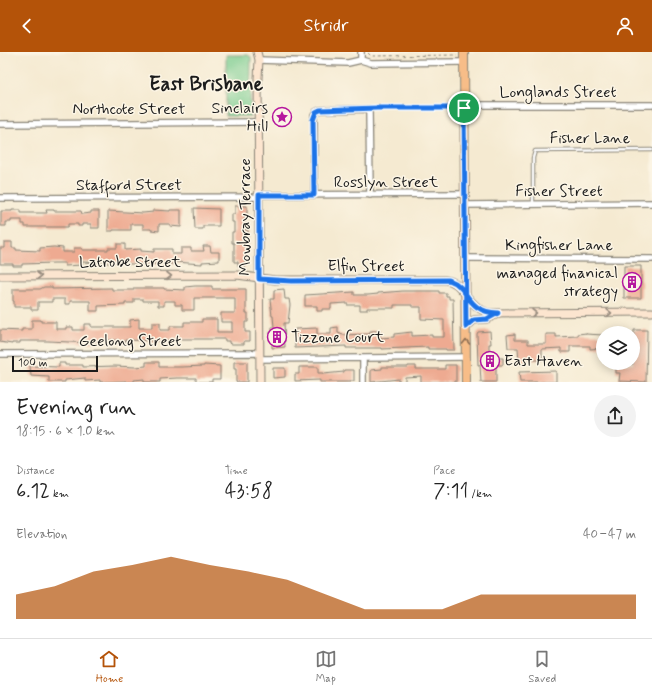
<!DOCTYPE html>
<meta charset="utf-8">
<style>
:root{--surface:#fff;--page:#f2f2f2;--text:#222;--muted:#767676;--line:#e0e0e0;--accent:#b45309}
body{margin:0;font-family:Mynerve,sans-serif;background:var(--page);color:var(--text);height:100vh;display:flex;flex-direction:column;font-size:15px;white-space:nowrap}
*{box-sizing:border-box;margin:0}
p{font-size:13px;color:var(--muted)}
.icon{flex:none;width:22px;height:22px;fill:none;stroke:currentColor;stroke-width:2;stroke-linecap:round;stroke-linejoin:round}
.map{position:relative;height:330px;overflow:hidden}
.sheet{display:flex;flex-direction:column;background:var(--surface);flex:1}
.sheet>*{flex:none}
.fabs{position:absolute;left:596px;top:274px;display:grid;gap:8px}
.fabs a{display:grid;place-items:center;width:44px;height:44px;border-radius:50%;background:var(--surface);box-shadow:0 2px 10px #0003;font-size:20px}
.scale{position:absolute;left:12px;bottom:10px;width:86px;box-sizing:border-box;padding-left:4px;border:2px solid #1c1c1c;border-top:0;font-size:11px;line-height:14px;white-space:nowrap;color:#1c1c1c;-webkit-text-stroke:3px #fcf5e5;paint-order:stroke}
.pin{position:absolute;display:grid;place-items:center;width:34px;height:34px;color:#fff;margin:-17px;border:2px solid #fff;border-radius:50%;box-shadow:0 1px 4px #0007}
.round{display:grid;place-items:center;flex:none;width:42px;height:42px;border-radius:21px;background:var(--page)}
.summary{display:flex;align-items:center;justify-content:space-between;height:68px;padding:0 16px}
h1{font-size:22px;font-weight:600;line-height:30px}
.figures{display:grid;grid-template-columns:repeat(3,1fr);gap:6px;height:68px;padding:4px 16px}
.figures div{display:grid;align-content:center}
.figures b{font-size:20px;font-weight:600}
.figures small{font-size:11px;font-weight:400}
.figures p{font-size:11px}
.chart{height:112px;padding:8px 16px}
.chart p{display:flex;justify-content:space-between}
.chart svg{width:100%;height:72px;margin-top:4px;fill:var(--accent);opacity:.7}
header{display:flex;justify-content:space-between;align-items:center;height:52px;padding:0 16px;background:var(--accent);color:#fff;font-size:18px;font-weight:600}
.tabs{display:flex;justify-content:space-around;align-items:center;height:56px;border-top:1px solid var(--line);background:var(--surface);font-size:11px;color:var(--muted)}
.tabs a{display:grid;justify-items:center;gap:2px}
.tabs .current{color:var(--accent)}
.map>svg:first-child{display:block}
</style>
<header><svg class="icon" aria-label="back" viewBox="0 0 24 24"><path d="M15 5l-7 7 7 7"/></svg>Stridr<svg class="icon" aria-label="person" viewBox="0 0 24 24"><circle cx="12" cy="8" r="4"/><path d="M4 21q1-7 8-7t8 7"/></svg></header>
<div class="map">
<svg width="652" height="330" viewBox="0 0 652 330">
<rect width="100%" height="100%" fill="#fcf5e5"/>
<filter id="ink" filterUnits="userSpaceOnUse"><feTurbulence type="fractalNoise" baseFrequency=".025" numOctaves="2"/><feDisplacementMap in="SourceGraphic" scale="8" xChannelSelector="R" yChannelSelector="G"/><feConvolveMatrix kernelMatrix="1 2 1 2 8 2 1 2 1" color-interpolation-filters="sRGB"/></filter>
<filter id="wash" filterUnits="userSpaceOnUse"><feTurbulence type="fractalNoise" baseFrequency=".012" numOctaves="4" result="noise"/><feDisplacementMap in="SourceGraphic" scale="16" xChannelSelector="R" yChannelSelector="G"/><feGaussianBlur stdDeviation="0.9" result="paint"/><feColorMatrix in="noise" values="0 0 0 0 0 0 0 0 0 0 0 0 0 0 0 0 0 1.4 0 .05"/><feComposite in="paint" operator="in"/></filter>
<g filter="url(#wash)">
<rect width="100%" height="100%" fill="#f5ead1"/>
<!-- green -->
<path fill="#79cc8f" stroke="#4a7456" d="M226,3H248L251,5L250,64H226Z"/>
<g id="blocks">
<!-- building -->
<path fill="#eeaa91" d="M235,154H247V162H245V178H248L247,201H245V215H238V210H234V191H232V180H234V170H232V162H235Z
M194,156L219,157V174H203V177H195Z
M12,158H21V161H47L46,158H54V159H81L82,162L91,161V159H99V176H91V172H82V174H78V172H68V175H25V172H22V168H11V170H6V174H1V159H12Z
M153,158L170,159V158H181V175L170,174V172H159V179L151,178V177H143V172H131V178H113V179H108V159L143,161L153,160Z
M5,190H12V196H16V198L40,199V196L54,195L63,196V200H74V196H82V198H108V196H117V192H125V198L141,197V199L154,200V197H172V202H181V196H191V199H204L203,194H210L211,200H219V209L202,210V212L175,210V212H125V210L108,211L82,210V213L65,214V211H54L22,212V214H13V212H0V196H5Z
M624,214H641V246H624Z
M195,234H212V237H246V261H248V270H245V280H250V289H244V292H232L229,291V289H225V287H178L160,289L125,288V290H119V288H108V290H91V291L48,289H20V291H12V292L0,290V278L22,279V277H32V268H41V270H56V277H66V275H73V278H84V272H91V275H130V268L139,267V276H152V271H160V278H170V274H184V270H202V267H217V280H232V270H221V261H235V246H194V258H182V253H175V249H164V254H158V249H143V247H134V251H125V253L98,254V259H90V249H70V252H65V247H52V250H38V258H31V255H14V249H13V237H40L44,235H52V237L112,236V238H134V236H164V237L185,238V235Z
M284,237L285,247H289L290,253L288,271H284L285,295L272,296V290H270V280H272V275H274L273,264H272L270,247H274V238Z
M403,239H439V241H446V244H449V247H453L454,298H446V297H428V295L382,297V296H346V294L295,296V277L317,276V282H331V276L338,275V281L343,283L370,282V279H380V286L394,285V282L412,280V284L432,283V285H444V268L421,267V255H412V253H394V256H367V258H360V253H347V251L331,252V257H322V259H317V254H305V243L354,240V243H368L378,242V241Z
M634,278H647L646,330L619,329L620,321H616V312H633Z
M490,279L491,292H489V306H503V313H496V330H481L480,313H478L477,282L478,280Z
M586,281V282L603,283V296L590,297V294H570V300H561V296L542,297V308H528V311L519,312L518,296H508L507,283L515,282V288H528V292H546V282H556V285L578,284V282Z
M146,310H159V315H182L204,314V313L220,314V327H212V330H196V326H177L160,327V330H144V327L134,328V330H126V329L100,330V328L85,329V326L65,328V330H49V325L31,324L30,314L59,315V311H65V313H83V315L115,314L135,315L146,314Z
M234,310H247V330H236V317H234Z
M445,313H456V330H421V324L405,325V329L399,330V327L371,330V318L382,317V315H408V314H416V317H445Z
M299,315H318V321H323V322L344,320V318H354V329H351V330H320V328L295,329V322H299Z
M273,316H285V325L273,326Z
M556,319V330H520L519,320Z"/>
</g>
</g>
<g filter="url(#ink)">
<use href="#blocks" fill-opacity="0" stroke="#888376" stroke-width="1"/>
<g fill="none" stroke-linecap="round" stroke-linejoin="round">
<!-- lane casing -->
<g stroke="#888376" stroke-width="4.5">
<path id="lane" d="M370,57L377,56H463
M533,152V106L535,99L652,98"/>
</g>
<!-- street casing -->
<g stroke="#888376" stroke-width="8">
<path id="street" d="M361,0V8
M259,8L348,11L361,8L371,11L464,10
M464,53H652
M0,72L258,70
M259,143L465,142
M314,143V63L316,60L320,58L369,57L370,143
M0,146L259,145
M465,153L652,151
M466,206L652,207
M0,302L260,301
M363,306V330
M260,307L466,305"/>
</g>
<!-- secondary casing -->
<g stroke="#888376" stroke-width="9">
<path id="secondary" d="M257,0L259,8L258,26L260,330
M0,224L237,223L275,228H445C464,229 466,255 490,261L652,260
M466,275L474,268L487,267L498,262"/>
</g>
<!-- primary casing -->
<g stroke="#888376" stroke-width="10">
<path id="primary" d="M464,0L466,330"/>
</g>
<!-- path -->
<path stroke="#888376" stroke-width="1" stroke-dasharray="3 3" stroke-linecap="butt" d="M368,1L371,4L457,3
M228,33H251"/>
<!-- lane -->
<use href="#lane" stroke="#fff" stroke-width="2.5"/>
<!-- street -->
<use href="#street" stroke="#fff" stroke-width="5.5"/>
<!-- secondary -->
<use href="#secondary" stroke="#fce5cf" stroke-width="7"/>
<!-- primary -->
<use href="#primary" stroke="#f7bd88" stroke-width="8"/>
</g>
<!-- one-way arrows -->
<defs><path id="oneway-chevron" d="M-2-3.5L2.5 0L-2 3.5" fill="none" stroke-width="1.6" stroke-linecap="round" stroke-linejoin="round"/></defs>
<g stroke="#978b7e">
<use href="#oneway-chevron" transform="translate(39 224)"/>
<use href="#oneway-chevron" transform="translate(169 224)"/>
<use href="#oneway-chevron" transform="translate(534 261)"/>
<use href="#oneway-chevron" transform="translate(609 261)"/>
</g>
<use stroke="#8a6c52" href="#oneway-chevron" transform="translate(466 290) rotate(-90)"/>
</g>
<g fill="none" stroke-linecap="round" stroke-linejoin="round" filter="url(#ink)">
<!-- route casing -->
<g stroke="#fff" stroke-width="8">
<path id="route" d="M464,56H377L320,58L316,60L313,68L314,143H259V227L291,229L449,228C470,235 465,260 498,261L487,267L474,268L466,275C465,202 465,129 464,56"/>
</g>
<!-- route -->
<use href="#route" stroke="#1a73e8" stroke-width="5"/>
</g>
<!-- icons -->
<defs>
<g id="sight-ring" transform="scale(1)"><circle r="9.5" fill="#fcf5e5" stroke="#b5179e" stroke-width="1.5"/><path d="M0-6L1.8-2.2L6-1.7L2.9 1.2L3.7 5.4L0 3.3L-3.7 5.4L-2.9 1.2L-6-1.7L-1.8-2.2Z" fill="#b5179e"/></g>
<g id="building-ring" transform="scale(1)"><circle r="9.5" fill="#fcf5e5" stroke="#b5179e" stroke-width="1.5"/><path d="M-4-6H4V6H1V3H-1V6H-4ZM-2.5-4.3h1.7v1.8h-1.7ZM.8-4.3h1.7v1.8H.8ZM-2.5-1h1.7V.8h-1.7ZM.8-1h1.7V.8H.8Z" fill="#b5179e"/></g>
</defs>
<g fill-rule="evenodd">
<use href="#sight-ring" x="282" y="65"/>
<use href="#building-ring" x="632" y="230"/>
<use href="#building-ring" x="277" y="285"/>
<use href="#building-ring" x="490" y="309"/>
</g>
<g text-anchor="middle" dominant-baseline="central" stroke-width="3" stroke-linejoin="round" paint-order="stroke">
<!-- street labels -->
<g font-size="16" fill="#1c1c1c" stroke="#fcf5e5">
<text x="558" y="40">Longlands Street</text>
<text x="129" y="57">Northcote Street</text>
<text x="590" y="86">Fisher Lane</text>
<text x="386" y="130">Rosslyn Street</text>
<text x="129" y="133">Stafford Street</text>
<text x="559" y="139">Fisher Street</text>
<text transform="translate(245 165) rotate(-90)">Mowbray Terrace</text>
<text x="559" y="193">Kingfisher Lane</text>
<text x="130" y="210">Latrobe Street</text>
<text x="366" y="214">Elfin Street</text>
<text x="130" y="289">Geelong Street</text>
</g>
<!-- poi labels -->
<g font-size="16" fill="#1c1c1c" stroke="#fcf5e5" text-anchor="end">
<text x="268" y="56">Sinclairs<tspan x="268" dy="18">Hill</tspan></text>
<text x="618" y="221">managed finanical<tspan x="618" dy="18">strategy</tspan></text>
<text x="291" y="285" text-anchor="start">Tizzone Court</text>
<text x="504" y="309" text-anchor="start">East Haven</text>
</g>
<!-- district labels -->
<g font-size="20" font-weight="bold" fill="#1c1c1c" stroke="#fcf5e5">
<text x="206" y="32">East Brisbane</text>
</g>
</g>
</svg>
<div class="fabs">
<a><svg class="icon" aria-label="layers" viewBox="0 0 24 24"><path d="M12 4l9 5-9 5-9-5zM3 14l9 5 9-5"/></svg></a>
</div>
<div class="scale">100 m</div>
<div class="pin" style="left:464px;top:56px;background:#1e9e55"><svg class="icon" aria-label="arrive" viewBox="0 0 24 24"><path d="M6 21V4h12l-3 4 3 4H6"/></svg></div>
</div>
<section class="sheet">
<div class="summary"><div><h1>Evening run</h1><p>18:15 · 6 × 1.0 km</p></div><a class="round"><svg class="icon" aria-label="share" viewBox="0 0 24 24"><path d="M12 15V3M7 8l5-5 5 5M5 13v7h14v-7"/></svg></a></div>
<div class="figures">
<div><p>Distance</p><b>6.12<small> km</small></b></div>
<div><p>Time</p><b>43:58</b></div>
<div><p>Pace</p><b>7:11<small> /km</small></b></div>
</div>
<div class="chart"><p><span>Elevation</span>40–47 m</p>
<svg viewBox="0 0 160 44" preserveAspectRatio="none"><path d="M0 44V29L10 24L20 15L30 11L40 6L50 11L60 15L70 20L80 29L90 38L100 38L110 38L120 29L130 29L140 29L150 29L160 29V44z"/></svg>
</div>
</section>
<nav class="tabs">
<a class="current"><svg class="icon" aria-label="home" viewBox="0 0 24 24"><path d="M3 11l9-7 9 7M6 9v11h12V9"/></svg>Home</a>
<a><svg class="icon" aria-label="map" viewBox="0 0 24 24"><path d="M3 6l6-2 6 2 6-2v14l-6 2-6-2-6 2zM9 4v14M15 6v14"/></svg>Map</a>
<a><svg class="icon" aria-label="saved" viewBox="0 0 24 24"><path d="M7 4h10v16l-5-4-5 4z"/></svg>Saved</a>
</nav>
